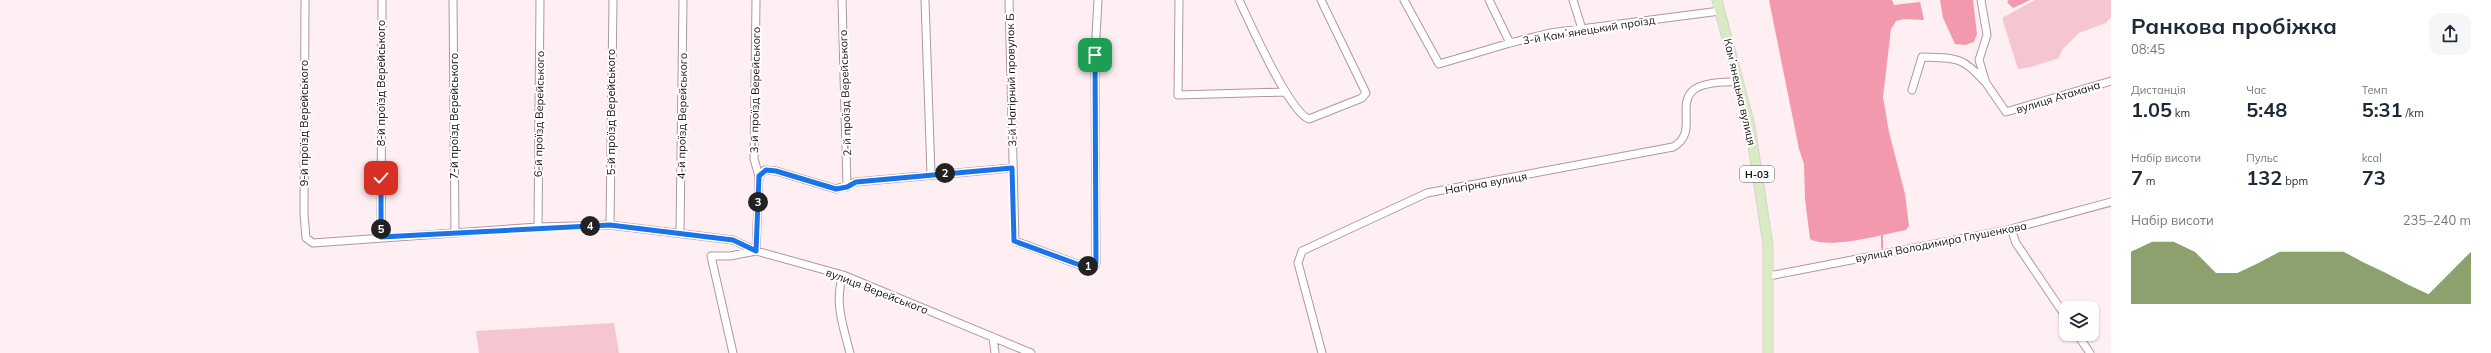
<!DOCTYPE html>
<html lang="uk">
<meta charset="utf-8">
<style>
:root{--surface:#fff;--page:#f6f6f7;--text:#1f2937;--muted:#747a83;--accent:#5c7a30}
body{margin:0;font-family:Mulish,sans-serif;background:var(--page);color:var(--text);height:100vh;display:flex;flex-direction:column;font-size:15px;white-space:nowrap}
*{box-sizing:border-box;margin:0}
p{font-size:13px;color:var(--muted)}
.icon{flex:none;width:22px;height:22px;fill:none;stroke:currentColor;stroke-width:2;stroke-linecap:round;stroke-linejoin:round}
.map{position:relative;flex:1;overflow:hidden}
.panel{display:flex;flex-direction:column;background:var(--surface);width:380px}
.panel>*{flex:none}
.controls{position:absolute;left:2059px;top:301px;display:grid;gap:8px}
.controls a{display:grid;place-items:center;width:40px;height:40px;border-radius:8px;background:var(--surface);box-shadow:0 1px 3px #0004;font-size:20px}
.pin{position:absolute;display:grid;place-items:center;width:34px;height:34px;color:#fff;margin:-17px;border-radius:8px;box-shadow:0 2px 6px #0006}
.km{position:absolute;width:20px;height:20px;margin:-10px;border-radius:50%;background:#222;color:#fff;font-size:11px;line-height:20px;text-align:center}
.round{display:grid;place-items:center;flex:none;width:42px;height:42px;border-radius:12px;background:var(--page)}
.headline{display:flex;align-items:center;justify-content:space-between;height:68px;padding:0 20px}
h1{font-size:22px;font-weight:700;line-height:30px}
.figures{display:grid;grid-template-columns:repeat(3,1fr);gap:6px;height:68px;padding:4px 20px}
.figures div{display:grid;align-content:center}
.figures b{font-size:20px;font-weight:700}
.figures small{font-size:11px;font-weight:400}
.figures p{font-size:11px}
.chart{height:112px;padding:8px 20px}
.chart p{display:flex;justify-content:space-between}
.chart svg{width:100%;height:72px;margin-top:4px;fill:var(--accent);opacity:.7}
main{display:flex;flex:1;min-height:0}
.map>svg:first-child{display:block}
</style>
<main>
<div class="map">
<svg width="2111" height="353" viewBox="0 0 2111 353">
<rect width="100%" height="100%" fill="#ffeff2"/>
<!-- green -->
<path fill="#f5c6cf" d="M2035,0H2111V17L2106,23L2079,33L2062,50L2059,58L2031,67L2018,69L2002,18Z
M614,323L619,353H479L476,331Z"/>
<!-- water -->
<path fill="#f399ad" d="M1769,0H1892L1894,5L1920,2L1924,20L1904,19L1896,21L1891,29L1883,97L1889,132L1905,194L1909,226L1906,230C1884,234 1830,250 1810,239L1805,199L1804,164L1799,149Z
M1940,0H1973L1977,34L1974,42L1965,45L1955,44L1943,18Z
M2009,0H2030L2013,8L2007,2Z"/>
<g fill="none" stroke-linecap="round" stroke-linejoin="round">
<!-- stream -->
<path stroke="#f399ad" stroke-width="2" d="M1882,248V233"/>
<!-- minor casing -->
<g stroke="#b0989d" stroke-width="9">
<path id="minor" d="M305,0L304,214L306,238L313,243L538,227L610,225L733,240L756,251L843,275L1031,353
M453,0L455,233
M842,0L847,187
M925,0L931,174
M1009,0L1015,241L1077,264L1094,267L1096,263L1095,55L1098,0
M1179,0L1178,95L1285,92
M1239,0C1250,23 1289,112 1309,119L1362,98L1366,93L1321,0
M1404,0L1439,64L1510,43L1550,33L1720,11
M1489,0L1510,43
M1573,0L1582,29
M1981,0L1987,35L1979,60L1986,83L2006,112L2111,81
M1912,90L1922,57C1955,58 1962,56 1984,81
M759,176L765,170L776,171L836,189L856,182L878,180L1012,168
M610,225L613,0
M538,227L540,0
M2011,229L2016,243L2066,317
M680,232L683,0
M381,237L382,0
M843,275C834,302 843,326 850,353
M1769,276L2007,230L2111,202
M2077,334L2090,353
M993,337L995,353
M733,353L711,256H730L756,251L759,176L754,159L756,0
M1322,353L1298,263L1302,251L1427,193L1673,147C1709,128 1650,79 1739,82"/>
</g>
<!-- major casing -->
<g stroke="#d5d4d4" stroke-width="11">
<path id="major" d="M1717,0L1750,126L1768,245V353"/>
</g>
<!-- minor -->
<use href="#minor" stroke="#fff" stroke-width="7"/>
<!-- major -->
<use href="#major" stroke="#d9ebc3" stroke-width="9"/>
</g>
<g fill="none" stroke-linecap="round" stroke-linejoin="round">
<!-- route casing -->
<g stroke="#fff" stroke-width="8">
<path id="route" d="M381,178V237L610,225L733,240L756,251L759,176L766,170L776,171L836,189L847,187L856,182L878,180L1012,168L1014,241L1077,264L1094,267L1096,263L1095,55"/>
</g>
<!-- route -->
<use href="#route" stroke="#1a73e8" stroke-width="5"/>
</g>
<g text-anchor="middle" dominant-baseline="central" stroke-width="4" stroke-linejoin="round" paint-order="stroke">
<!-- shield labels -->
<rect fill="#fff" stroke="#5d5859" stroke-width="1" x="1740" y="166" width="34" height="16" rx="3"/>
<g font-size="10" font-weight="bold" fill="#181012">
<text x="1757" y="174">Н-03</text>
</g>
<!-- street labels -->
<g font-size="11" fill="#181012" stroke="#fff">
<text transform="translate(1589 30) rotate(-9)">3-й Камʼянецький проїзд</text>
<text transform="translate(1011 80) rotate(-91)">3-й Нагірний провулок Б</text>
<text transform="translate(381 83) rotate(-90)">8-й проїзд Верейського</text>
<text transform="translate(755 90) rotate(-89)">3-й проїзд Верейського</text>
<text transform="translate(1740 92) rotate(77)">Камʼянецька вулиця</text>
<text transform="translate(845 93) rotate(-92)">2-й проїзд Верейського</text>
<text transform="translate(2058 97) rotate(-17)">вулиця Атамана</text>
<text transform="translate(611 112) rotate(-90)">5-й проїзд Верейського</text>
<text transform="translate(539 114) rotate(-89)">6-й проїзд Верейського</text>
<text transform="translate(454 116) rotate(-90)">7-й проїзд Верейського</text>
<text transform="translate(682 116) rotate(-89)">4-й проїзд Верейського</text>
<text transform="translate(304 123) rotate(-90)">9-й проїзд Верейського</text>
<text transform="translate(1486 183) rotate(-10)">Нагірна вулиця</text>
<text transform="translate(1941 242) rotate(-11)">вулиця Володимира Глушенкова</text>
<text transform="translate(877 291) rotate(21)">вулиця Верейського</text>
</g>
</g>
</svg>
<div class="controls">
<a><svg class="icon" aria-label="layers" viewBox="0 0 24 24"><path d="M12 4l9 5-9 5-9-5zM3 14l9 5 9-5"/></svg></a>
</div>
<div class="pin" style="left:1095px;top:55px;background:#1e9e55"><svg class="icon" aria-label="arrive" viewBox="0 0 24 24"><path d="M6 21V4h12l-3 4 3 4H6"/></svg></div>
<div class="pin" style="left:381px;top:178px;background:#d93025"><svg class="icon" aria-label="check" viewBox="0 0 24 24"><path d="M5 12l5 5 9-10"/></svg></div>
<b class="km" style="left:1088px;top:266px">1</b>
<b class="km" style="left:945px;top:173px">2</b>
<b class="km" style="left:758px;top:202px">3</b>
<b class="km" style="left:590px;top:226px">4</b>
<b class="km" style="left:381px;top:229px">5</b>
</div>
<section class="panel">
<div class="headline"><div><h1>Ранкова пробіжка</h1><p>08:45</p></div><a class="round"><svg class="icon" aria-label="share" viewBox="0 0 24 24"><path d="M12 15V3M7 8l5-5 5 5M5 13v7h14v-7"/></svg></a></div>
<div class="figures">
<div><p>Дистанція</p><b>1.05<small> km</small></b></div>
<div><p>Час</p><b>5:48</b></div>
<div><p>Темп</p><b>5:31<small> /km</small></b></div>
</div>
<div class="figures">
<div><p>Набір висоти</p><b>7<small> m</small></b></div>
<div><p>Пульс</p><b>132<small> bpm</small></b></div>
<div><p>kcal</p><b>73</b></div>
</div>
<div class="chart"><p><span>Набір висоти</span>235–240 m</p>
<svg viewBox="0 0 160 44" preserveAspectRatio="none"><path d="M0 44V12L10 6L20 6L30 12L40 25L50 25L60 19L70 12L80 12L90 12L100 12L110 19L120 25L130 32L140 38L150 25L160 12V44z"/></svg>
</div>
</section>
</main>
